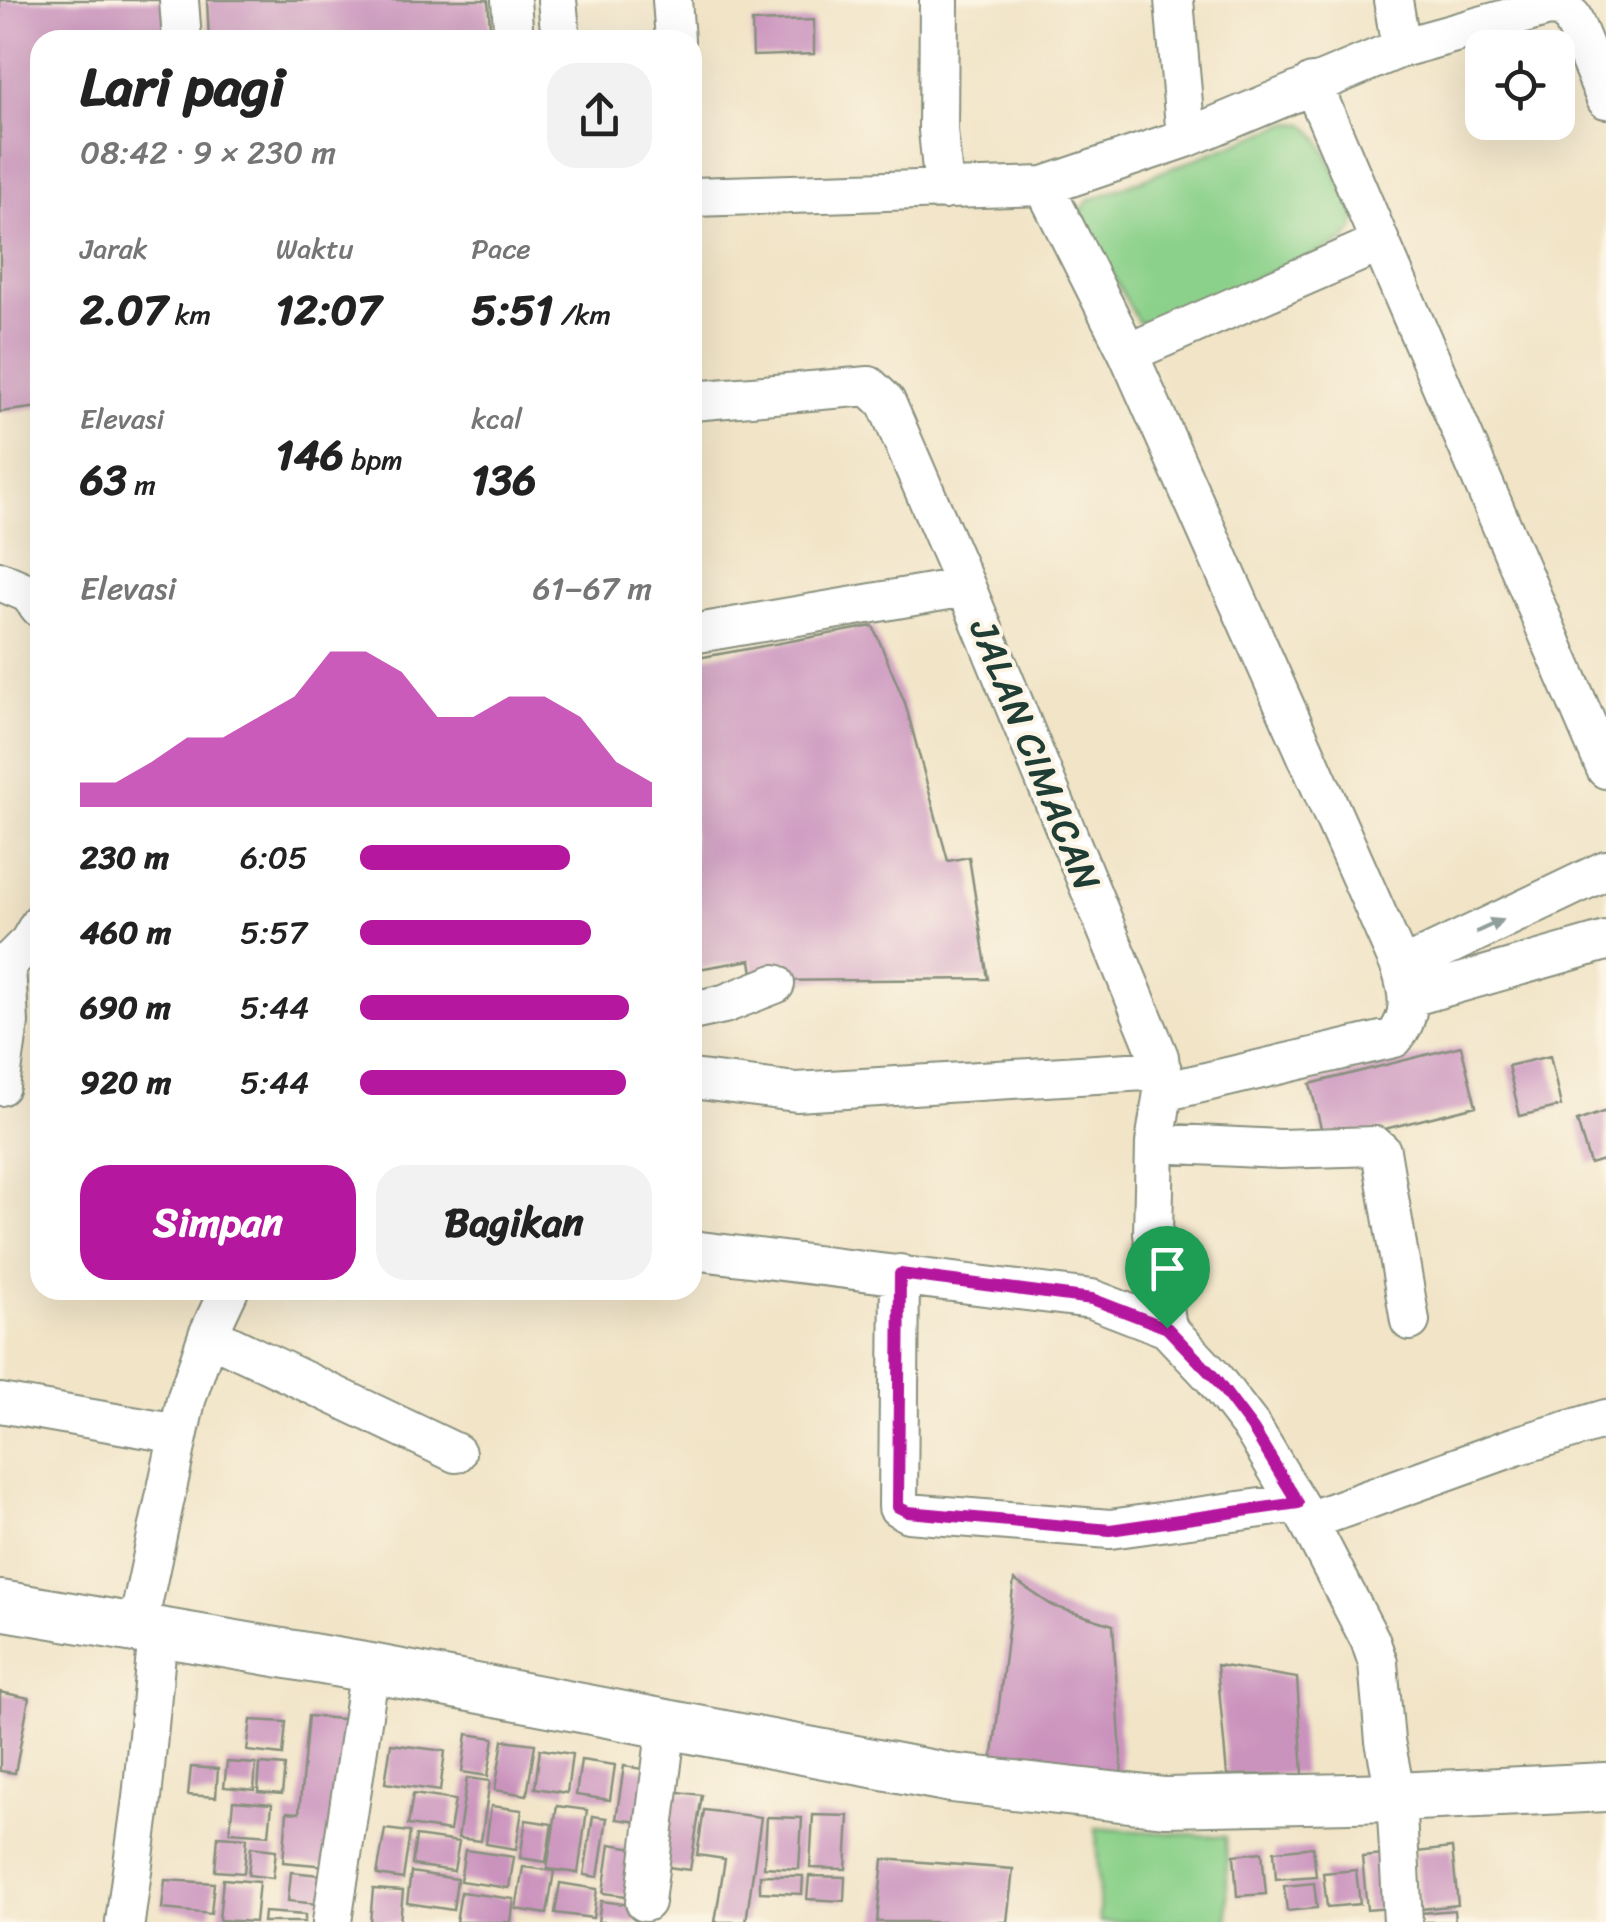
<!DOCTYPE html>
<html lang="id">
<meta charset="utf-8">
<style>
:root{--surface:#fff;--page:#f2f2f2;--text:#222;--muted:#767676;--accent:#b5179e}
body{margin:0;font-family:Sriracha,sans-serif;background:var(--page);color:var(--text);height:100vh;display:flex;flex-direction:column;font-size:38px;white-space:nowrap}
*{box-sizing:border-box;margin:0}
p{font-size:32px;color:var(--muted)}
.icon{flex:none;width:55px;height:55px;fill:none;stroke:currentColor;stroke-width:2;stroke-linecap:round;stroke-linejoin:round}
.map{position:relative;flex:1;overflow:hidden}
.side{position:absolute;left:30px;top:30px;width:672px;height:1270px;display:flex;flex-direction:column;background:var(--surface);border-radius:30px;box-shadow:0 10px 40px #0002}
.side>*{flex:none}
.fabs{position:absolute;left:1465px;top:30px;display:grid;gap:20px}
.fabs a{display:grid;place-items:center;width:110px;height:110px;border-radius:20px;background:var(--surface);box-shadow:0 10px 40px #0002;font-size:50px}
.pin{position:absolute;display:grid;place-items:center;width:85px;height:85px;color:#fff;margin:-102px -42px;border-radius:50% 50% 50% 0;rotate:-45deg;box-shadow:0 0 10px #0007}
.pin .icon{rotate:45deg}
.round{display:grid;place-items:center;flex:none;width:105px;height:105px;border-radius:30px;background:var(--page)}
.headline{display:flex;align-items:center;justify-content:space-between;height:170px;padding:0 50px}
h1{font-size:55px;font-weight:800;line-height:75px}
.figures{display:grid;grid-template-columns:repeat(3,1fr);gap:15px;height:170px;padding:10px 50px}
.figures div{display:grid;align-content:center}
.figures b{font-size:42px;font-weight:800}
.figures small{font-size:28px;font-weight:400}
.figures p{font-size:28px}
.chart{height:280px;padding:20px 50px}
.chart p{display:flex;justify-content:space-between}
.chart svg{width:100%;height:180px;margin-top:10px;fill:var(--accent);opacity:.7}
.action{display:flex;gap:20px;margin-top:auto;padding:20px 50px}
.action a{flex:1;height:115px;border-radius:30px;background:var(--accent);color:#fff;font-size:40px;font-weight:800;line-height:115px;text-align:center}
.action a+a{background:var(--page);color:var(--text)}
ul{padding:0 50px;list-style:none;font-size:32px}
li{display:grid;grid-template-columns:160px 120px 1fr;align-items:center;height:75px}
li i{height:25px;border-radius:12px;background:var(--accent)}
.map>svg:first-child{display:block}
</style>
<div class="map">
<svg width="1606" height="1922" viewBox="0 0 1606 1922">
<rect width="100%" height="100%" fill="#fcf5e5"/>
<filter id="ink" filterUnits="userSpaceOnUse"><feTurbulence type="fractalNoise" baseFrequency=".01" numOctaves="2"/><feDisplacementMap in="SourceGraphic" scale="20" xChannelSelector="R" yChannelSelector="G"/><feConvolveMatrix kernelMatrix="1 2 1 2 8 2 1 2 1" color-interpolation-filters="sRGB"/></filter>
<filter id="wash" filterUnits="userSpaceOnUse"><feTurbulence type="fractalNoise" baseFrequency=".0048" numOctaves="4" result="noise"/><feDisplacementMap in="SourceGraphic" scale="40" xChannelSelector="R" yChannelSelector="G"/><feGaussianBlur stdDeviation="2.25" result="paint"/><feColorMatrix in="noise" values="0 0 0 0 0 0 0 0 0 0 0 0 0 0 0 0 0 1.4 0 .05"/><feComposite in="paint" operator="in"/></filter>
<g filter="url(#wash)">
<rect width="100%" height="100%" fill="#f1e4c7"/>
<!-- green -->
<path fill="#8cd18b" stroke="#568760" stroke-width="2.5" d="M1288,123L1305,124L1319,138L1356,216L1354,229L1344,242L1147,324L1138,322L1080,214L1087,201Z
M1096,1828L1226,1837L1228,1922H1100Z"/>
<g id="blocks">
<!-- building -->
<path fill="#ca93be" d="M0,0H167L171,40H40V407L0,412Z
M207,0H488L491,40H209Z
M814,20V54L753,56L752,22Z
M873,626L905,703L948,861L969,857L988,979L754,981L751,960L692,970V659Z
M1461,1046L1476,1106L1325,1144L1310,1084Z
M1550,1056L1561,1106L1520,1116L1508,1066Z
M1606,1111V1159L1590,1164L1577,1121Z
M1014,1580L1053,1606L1113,1625L1122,1773L992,1763Z
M1217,1665L1297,1678L1303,1774L1227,1775Z
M0,1692L29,1698L15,1773L0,1771Z
M308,1716L352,1720L338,1867L283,1862L287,1812L299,1813Z
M251,1720L286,1722L283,1755L247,1751Z
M467,1734L494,1738L488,1776L462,1772Z
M503,1740L535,1744L527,1795L495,1790Z
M391,1744L445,1751L440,1791L385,1783Z
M540,1749L572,1754L567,1793L535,1788Z
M581,1760L615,1765L610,1800L576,1795Z
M227,1762L256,1764L254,1790L224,1787Z
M260,1764L285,1766L282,1794L258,1792Z
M624,1766L655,1771L647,1823L616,1819Z
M191,1767L218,1769L216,1797L188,1795Z
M467,1778L490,1781L481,1841L458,1838Z
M664,1790L702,1795L690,1870L653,1865Z
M413,1794L455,1800L450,1831L408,1825Z
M233,1801L272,1804L269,1835L230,1832Z
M491,1806L522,1810L516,1849L486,1844Z
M557,1806L587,1810L578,1873L547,1869Z
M704,1810L761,1817L746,1922H715L725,1859L697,1855Z
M813,1815L849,1816L846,1869L810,1868Z
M593,1816L607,1818L598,1877L584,1875Z
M767,1817L802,1818L799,1869L764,1867Z
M526,1820L552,1824L546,1862L520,1858Z
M385,1829L410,1832L403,1879L377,1875Z
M218,1836L247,1838L244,1873L215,1871Z
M416,1836L459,1842L454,1871L412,1865Z
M610,1844L641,1849L634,1897L603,1893Z
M251,1847L276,1850L273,1878L248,1875Z
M1313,1847L1316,1876L1276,1879L1274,1851Z
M1452,1848L1458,1905L1421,1909L1416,1852Z
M465,1850L514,1857L509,1888L460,1881Z
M1262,1852L1266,1894L1237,1896L1234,1855Z
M1384,1855L1389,1908L1367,1910L1362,1857Z
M883,1859L1013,1869L1007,1922H877Z
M523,1867L554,1871L547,1914L516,1909Z
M1356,1870L1360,1904L1327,1907L1323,1873Z
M291,1872L330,1876L327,1905L288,1901Z
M411,1872L457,1879L453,1910L407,1903Z
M760,1875L803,1876L802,1894L760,1892Z
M809,1876L845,1877L844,1901L807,1899Z
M223,1879L259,1882L255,1922L219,1920Z
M165,1880L214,1883L211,1914L162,1909Z
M560,1883L597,1889L593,1918L555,1913Z
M1314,1883L1317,1908L1287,1911L1284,1886Z
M373,1889L403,1891L400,1922H370Z
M461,1892L514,1899L511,1922H456Z
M601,1901L639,1906L636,1922H598Z
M1454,1910L1455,1922H1422L1421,1913Z
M264,1912L305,1915V1922H263Z"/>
</g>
</g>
<g filter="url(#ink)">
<use href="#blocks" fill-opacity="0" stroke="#88907e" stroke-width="2.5"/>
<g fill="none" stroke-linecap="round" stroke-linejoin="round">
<!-- minor casing -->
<g stroke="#88907e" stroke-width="42">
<path id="minor" d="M179,0L182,40
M511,0L514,40
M557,0L561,40
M672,0L675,40
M939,0L938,130L944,190
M1174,0L1186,138
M1393,0L1401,48
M1312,83L1606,769
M1044,186L1128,353L1401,968C1409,994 1413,1016 1394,1038L1163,1092
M692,197L1044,186L1186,138L1401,48L1549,7L1560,8L1572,17L1606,99
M1128,353L1380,243
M692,401L869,386L886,402L966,587L1159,1057L1163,1092L1155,1143L1153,1234L1167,1328
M0,581L28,593L40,608
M692,634L966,587
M0,964L6,965L29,942L40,923
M1401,968L1606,870
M1410,997L1606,941
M692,1011L724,1004L775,984
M692,1079L796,1092L1162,1070
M0,1086L9,1023L6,965
M1155,1143L1280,1149L1375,1146L1381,1151L1410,1321
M692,1250L1092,1299L1167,1328L1213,1377L1253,1429L1308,1521L1370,1640L1378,1663L1385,1741L1396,1797L1403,1922
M900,1274L898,1507L908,1513L1110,1529L1297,1503
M208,1335L456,1453
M0,1403L178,1434
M1308,1521L1516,1446L1606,1419
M137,1629L186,1400L208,1335L229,1290
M645,1902L667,1723
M125,1922L142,1798L158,1633
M332,1922L370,1668"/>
</g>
<!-- major casing -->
<g stroke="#88907e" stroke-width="52">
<path id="major" d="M0,1605L370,1668L951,1778L1165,1802L1396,1797L1606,1787"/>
</g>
<!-- minor -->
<use href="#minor" stroke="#fff" stroke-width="38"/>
<!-- major -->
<use href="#major" stroke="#fff" stroke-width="48"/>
</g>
<!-- one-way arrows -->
<defs><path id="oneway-solid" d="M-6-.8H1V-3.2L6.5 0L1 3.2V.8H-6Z" transform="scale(2.5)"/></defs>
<use fill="#8f9e9a" href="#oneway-solid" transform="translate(1489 926) rotate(-25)"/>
</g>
<g fill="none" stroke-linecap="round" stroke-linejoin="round" filter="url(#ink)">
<!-- route casing -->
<g stroke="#fff" stroke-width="20">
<path id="route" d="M900,1274L1092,1299L1167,1328L1213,1376L1253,1429L1298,1503L1110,1530L908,1512L898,1507Z"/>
</g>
<!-- route -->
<use href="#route" stroke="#b5179e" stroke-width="12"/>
</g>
<g text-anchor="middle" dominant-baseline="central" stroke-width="8" stroke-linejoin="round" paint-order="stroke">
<!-- street labels -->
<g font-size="38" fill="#1f3d34" stroke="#fcf5e5">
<text transform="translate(1035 755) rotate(68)">JALAN CIMACAN</text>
</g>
</g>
</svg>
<div class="fabs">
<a><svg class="icon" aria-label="locate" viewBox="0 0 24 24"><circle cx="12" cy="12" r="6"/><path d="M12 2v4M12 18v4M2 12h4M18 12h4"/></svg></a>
</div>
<div class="pin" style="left:1167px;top:1328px;background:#1e9e55"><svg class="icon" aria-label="arrive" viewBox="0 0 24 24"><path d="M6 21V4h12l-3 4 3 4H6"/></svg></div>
<section class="side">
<div class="headline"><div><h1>Lari pagi</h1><p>08:42 · 9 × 230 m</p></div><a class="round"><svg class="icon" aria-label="share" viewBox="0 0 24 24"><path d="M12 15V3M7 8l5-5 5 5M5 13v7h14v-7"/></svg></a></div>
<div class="figures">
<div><p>Jarak</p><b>2.07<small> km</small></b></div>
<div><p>Waktu</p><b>12:07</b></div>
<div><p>Pace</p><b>5:51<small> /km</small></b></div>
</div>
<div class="figures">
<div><p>Elevasi</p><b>63<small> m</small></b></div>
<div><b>146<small> bpm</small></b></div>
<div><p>kcal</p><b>136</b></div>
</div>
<div class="chart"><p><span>Elevasi</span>61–67 m</p>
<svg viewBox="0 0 160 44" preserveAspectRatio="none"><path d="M0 44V38L10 38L20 33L30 27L40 27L50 22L60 17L70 6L80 6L90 11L100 22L110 22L120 17L130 17L140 22L150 33L160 38V44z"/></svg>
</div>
<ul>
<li><b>230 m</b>6:05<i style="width:72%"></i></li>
<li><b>460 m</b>5:57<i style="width:79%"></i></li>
<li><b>690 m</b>5:44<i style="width:92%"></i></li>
<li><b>920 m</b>5:44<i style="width:91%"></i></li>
</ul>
<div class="action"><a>Simpan</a><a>Bagikan</a></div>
</section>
</div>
